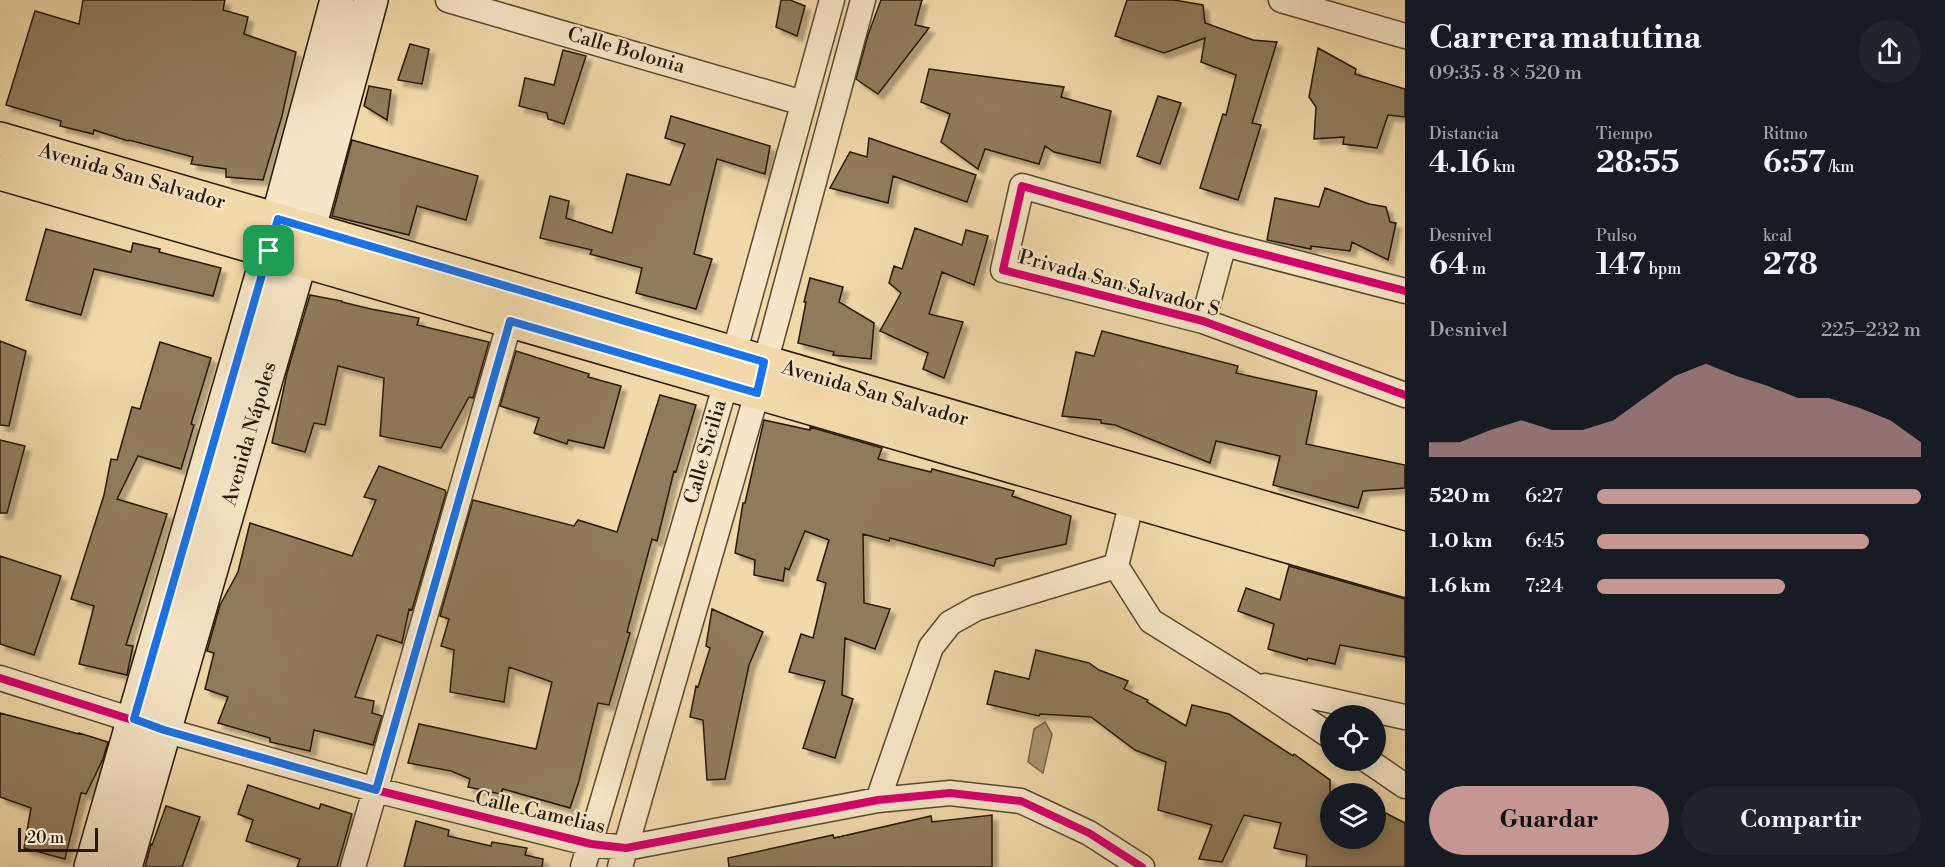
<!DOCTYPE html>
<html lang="es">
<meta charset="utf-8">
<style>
:root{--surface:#171b24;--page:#20242c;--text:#f1f3f6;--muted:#9ea1a6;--accent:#c59692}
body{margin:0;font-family:"Libre Bodoni",serif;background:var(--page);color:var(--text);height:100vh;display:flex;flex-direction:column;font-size:22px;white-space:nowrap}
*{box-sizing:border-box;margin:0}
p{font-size:20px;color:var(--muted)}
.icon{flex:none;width:33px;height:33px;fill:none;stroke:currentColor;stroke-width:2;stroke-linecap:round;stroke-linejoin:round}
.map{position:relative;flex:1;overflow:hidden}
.drawer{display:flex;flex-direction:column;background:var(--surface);width:540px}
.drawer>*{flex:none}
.buttons{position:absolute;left:1320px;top:705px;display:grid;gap:12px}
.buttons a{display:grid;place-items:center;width:66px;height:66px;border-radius:50%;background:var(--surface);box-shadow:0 3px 15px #0003;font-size:30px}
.scale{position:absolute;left:18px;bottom:15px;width:80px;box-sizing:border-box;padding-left:6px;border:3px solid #261706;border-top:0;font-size:16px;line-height:21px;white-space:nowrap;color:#261706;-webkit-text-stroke:4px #f6e6c7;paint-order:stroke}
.pin{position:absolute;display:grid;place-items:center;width:51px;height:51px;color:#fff;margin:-26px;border-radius:12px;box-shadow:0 3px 9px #0006}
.round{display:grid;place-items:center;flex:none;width:63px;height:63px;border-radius:32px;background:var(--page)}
.overview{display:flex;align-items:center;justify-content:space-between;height:102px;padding:0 24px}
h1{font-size:33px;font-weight:700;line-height:45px}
.stats{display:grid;grid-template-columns:repeat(3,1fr);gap:9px;height:102px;padding:6px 24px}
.stats div{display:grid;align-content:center}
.stats b{font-size:30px;font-weight:700}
.stats small{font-size:16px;font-weight:400}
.stats p{font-size:16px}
.chart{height:168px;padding:12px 24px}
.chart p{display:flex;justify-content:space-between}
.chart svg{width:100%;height:108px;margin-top:6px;fill:var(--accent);opacity:.7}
.action{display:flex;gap:12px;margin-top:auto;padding:12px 24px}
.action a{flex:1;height:69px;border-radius:36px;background:var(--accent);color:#111;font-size:24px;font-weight:700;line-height:69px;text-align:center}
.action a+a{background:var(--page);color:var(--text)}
ul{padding:0 24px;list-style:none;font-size:20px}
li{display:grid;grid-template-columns:96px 72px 1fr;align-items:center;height:45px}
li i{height:15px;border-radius:8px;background:var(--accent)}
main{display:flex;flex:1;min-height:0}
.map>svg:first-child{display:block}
</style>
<main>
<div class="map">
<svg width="1405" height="867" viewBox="0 0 1405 867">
<defs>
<filter id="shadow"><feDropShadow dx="5.5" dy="5.5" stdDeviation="1.5" flood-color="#0004"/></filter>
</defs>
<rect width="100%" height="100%" fill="#f1d9a9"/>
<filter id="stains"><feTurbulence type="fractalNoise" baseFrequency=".00333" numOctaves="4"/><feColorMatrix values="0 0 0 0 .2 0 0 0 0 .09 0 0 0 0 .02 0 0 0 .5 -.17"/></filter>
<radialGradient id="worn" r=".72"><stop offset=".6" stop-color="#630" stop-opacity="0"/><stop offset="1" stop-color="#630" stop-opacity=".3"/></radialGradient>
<!-- water -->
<path fill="#ac9772" stroke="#766447" stroke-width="1.5" d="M1045,722L1052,734L1043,773L1028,762L1034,729Z"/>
<!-- building -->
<path fill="#907c5b" stroke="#261706" stroke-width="1.5" filter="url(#shadow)" d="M83,0H225L223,10L248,17L244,34L296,52L282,116L263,180L226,177V169L191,164L193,157L129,140L128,141L94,130L93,134L60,126L61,121L6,105L35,11L79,24Z
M781,0H790L805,6L797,36L776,27Z
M881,0H922L915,25L929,28L878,94L856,79L868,35Z
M1127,0H1174L1203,5L1205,23L1253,40L1277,42L1252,123L1261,125L1238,200L1200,188L1223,114L1226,115L1236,75L1201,62L1205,38L1164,53L1115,36Z
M410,44L429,49L422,84L398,80Z
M1318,48L1356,69L1355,74L1405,89V117L1388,115L1377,148L1343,144L1344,137L1314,139L1316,107L1309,97Z
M563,50L586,56L564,124L548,119L547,113L519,106L525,78L554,85Z
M929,69L1064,87L1061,97L1111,111L1100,163L1054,152L1045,146L1039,164L985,149L978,169L941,142L950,114L921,102Z
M369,86L391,90L387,120L364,106Z
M1158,96L1181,103L1160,164L1137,156Z
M671,116L770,146L765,174L717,159L694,254L712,259L696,309L636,293L642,268L590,254L592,250L540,238L550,196L569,201L566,218L612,233L627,174L670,185L685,144L665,138Z
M869,138L976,175L967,202L893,176L888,203L830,188L850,152L867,157Z
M352,140L478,176L466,220L417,206L409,235L332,216Z
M1325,188L1369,204L1386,207L1390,222L1396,223L1388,260L1352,242L1350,251L1311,246V249L1267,240L1275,198L1319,207Z
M915,228L962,245L966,230L988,236L974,285L942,272L929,314L963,322L944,378L923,369L928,353L880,331L901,293L889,283L894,266L902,269Z
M46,229L131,252L133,243L160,249L159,252L221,268L213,296L94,269L81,315L26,300Z
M810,278L843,287L839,302L874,323L871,359L833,355L834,352L798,343L806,302H804Z
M310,295L342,301V302L371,309L419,318L417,325L489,342L473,398L469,397L441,448L380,436L384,378L338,366L325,425L314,423L305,452L272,443L287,373Z
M1102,331L1238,366L1236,373L1317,391L1306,444L1405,465V488L1363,491L1358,508L1273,485L1280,456L1216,441L1210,463L1115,425L1101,423V420L1062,416L1076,352L1094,356Z
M0,341L26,351L9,426L0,425Z
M160,342L211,358L191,424L194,425L181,469L138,456L117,499L167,514L126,645L133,646L127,675L79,664L94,606L71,599L104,495L111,459L117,460L132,407L140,409Z
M516,351L589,374L588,377L621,386L604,448L568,440L567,444L534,433L539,418L500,406Z
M660,395L696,405L676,472L674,471L657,541L652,539L627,632L630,633L609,705L598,703L579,781L570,808L503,789L500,794L468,787L470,779L451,771L408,763L419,724L536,749L552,682L509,667L504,702L450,692L454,650L441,646L449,619L440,616L473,500L574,526L578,520L617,532Z
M764,420L810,430V427L882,448L878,459L931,472L932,469L1014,491L1012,496L1071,516L1066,544L996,559L994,566L890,538L889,541L863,534L864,603L890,609L875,649L845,638L842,695L853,699L835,758L803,748L825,681L789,672L801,634L813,638L826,583L817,580L829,540L805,531L789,570L785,568L783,581L754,575L755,560L735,553L743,503H745Z
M0,440L25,446L7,513H0Z
M379,466L445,490L446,493L412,610L409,609L402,643L377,635L355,697L374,701L372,713L382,716L373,745L314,730L310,751L270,742V738L218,723L228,697L205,689L214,653L207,651L220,605L238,572L250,523L352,556L376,500L364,497Z
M0,556L61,576L34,655L0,644Z
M1289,566L1405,599V657L1340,645L1335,664L1308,658L1307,660L1268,649L1274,624L1238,611L1246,588L1280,600Z
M712,609L763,632L749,665L725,779L707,780L703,720L690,717L696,686L698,687L710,648L706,646Z
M1036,650L1089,663L1099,670L1128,681L1124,689L1148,700L1147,702L1186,726L1192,705L1229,714L1293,756L1294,754L1330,780V838H1376V808L1405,823V867H1306L1307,855L1274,848L1281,823L1244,815L1222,862L1199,859L1212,825L1158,810L1166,762L1135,750L1091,717L1040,714L1039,716L987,704L995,671L1029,679Z
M0,713L79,734V733L108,742L103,759L86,794L81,793L65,859L24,848L31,808L0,797Z
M248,785L319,809L321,804L352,814L337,867H297L300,859L246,841L253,820L238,814Z
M166,806L200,817L196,828L182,867H145L151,844L152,845Z
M992,815V867H729L728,858L833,835L834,838L931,816L932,822Z
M416,821L449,830L448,836L491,846L492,842L527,848L525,855L543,859L542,867H404Z"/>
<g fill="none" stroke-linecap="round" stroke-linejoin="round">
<!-- street casing -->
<g stroke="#59482f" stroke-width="27">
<path id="street" d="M448,0L803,103
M1281,0L1405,36
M1405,291L1224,244L1022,186L1003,270L1203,321L1405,395
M1203,321L1224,244
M1132,501L1116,566L1151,621L1251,683L1330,736
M0,678L164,730L376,790L591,844L626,848L878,800L950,793L1021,801L1089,833L1142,867
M1265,686L1405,717
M1367,760L1405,786
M878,800L931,647L950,623L977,608L1116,566
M353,867L510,321
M583,867L726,383L832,0
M620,867L757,393L863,0"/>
</g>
<!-- secondary casing -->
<g stroke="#261706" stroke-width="36">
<path id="secondary" d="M91,867L269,251L337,0
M125,867L300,261L371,0"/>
</g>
<!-- primary casing -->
<g stroke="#261706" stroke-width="36">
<path id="primary" d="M0,139L1405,549
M0,173L1405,580"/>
</g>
<!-- street -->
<use href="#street" stroke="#f6e6c7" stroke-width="24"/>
<!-- secondary -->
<use href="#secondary" stroke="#f6e6c7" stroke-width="33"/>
<!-- primary -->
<use href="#primary" stroke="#f1d9a9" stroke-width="33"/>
<!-- cycleway casing -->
<g stroke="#f6e6c7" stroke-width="11">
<path id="cycleway" d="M1405,291L1224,244L1022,186L1003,270L1203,321L1405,395
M0,678L164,730L376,790L591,844L626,848L878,800L950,793L1021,801L1089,833L1142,867"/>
</g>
<!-- cycleway -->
<use href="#cycleway" stroke="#d6006c" stroke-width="8"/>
</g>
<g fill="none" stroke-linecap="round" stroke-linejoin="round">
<!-- route casing -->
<g stroke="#fff" stroke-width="12">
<path id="route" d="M278,219L764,362L757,393L510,321L376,790L164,730L134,719Z"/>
</g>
<!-- route -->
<use href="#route" stroke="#1a73e8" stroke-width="8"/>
</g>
<g text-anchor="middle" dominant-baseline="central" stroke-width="4.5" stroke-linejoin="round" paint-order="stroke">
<!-- street labels -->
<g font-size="20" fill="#261706" stroke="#f6e6c7">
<text transform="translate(626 51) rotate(16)">Calle Bolonia</text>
<text transform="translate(132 177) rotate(16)">Avenida San Salvador</text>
<text transform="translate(1119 284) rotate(15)">Privada San Salvador S</text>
<text transform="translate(875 394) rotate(16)">Avenida San Salvador</text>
<text transform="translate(250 434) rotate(-74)">Avenida Nápoles</text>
<text transform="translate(706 452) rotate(-74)">Calle Sicilia</text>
<text transform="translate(540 813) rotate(13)">Calle Camelias</text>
</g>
</g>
<rect width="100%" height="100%" filter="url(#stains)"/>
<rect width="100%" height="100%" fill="url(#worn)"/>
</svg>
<div class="buttons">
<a><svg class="icon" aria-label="locate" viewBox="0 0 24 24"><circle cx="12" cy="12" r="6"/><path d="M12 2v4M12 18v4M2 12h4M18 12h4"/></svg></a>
<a><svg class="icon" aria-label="layers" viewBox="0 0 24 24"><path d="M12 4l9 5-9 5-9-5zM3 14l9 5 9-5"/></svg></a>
</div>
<div class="scale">20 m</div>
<div class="pin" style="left:269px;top:251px;background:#1e9e55"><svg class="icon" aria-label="arrive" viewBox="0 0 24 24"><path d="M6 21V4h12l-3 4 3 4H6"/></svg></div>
</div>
<section class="drawer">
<div class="overview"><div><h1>Carrera matutina</h1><p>09:35 · 8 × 520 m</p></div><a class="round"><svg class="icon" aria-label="share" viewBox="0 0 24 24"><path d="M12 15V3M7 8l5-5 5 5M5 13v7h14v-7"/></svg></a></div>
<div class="stats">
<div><p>Distancia</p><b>4.16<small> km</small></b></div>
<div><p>Tiempo</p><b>28:55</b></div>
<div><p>Ritmo</p><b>6:57<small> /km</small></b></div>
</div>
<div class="stats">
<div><p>Desnivel</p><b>64<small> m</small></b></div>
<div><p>Pulso</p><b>147<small> bpm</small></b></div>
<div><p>kcal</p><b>278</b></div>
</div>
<div class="chart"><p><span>Desnivel</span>225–232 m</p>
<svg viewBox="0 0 160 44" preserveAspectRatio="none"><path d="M0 44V38L10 38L20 33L30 29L40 33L50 33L60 29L70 20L80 11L90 6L100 11L110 15L120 20L130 20L140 24L150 29L160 38V44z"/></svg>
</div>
<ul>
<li><b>520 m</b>6:27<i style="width:100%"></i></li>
<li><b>1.0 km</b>6:45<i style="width:84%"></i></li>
<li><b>1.6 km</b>7:24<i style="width:58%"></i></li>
</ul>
<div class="action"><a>Guardar</a><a>Compartir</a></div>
</section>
</main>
